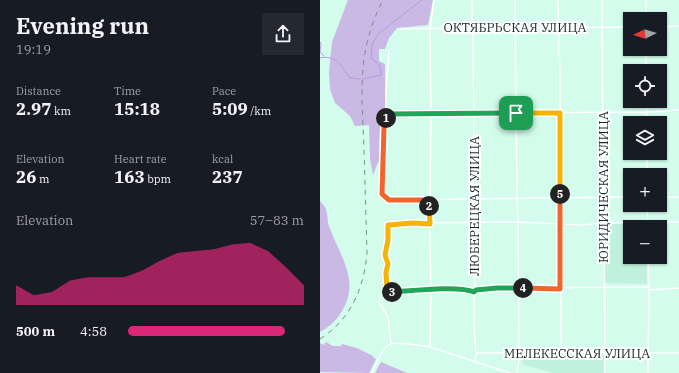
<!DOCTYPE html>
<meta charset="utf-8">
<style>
:root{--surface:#171b24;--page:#242831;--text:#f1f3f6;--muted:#9ea1a6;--accent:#db2777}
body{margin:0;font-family:"IBM Plex Serif",serif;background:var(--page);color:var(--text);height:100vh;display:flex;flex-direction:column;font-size:15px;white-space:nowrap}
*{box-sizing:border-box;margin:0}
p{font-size:13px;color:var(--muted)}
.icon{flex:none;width:22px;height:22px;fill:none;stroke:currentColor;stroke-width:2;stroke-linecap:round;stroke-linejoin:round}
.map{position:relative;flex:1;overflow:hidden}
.drawer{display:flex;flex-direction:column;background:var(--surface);width:320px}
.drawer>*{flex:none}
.needle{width:26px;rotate:265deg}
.tools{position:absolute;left:303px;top:12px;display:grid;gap:8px}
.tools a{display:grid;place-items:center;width:44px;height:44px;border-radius:0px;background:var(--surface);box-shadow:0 1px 3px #0004;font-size:20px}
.pin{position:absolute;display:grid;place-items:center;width:34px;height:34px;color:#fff;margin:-17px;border-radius:8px;box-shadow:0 2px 6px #0006}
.km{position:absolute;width:20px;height:20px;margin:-10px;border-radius:50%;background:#222;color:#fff;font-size:11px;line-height:20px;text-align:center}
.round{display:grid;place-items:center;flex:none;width:42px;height:42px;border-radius:0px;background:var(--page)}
.overview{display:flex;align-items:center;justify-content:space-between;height:68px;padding:0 16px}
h1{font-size:22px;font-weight:800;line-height:30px}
.metrics{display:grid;grid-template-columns:repeat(3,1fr);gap:6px;height:68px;padding:4px 16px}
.metrics div{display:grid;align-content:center}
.metrics b{font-size:17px;font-weight:800}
.metrics small{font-size:11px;font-weight:400}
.metrics p{font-size:11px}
.chart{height:112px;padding:8px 16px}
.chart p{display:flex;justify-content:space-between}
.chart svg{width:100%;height:72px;margin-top:4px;fill:var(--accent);opacity:.7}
ul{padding:0 16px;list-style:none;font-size:13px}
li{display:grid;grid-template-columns:64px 48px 1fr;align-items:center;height:30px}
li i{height:10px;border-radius:5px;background:var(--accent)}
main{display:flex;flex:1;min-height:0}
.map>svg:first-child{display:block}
</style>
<main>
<section class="drawer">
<div class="overview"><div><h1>Evening run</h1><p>19:19</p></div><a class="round"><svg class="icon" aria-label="share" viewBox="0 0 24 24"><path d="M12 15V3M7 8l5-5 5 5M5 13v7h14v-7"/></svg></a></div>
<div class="metrics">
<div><p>Distance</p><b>2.97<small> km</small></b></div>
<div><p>Time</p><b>15:18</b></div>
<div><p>Pace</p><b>5:09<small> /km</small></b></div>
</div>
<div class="metrics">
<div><p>Elevation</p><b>26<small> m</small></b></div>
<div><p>Heart rate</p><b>163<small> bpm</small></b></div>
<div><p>kcal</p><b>237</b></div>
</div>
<div class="chart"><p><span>Elevation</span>57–83 m</p>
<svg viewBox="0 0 160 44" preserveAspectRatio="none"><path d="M0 44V32L10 38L20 36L30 29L40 27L50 27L60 27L70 23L80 17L90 12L100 11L110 10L120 7L130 6L140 11L150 21L160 32V44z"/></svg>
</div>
<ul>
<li><b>500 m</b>4:58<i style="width:89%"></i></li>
</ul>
</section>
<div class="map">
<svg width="359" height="373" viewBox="0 0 359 373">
<rect width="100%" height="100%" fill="#d3fcec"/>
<!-- built -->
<path fill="#c0f1df" d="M315,223V227H310V257H327V284L285,283L286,224Z
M230,354H284L283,373H233L202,364V356Z"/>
<!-- green -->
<path fill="#cab8e5" d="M28,0H113L108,25L77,28L69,38L65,49H59V61L65,64V111L60,127L59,160L53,175L50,159L49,125L35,126L30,116L15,103L10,89L9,72L12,42Z
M0,201C11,212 5,217 10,229C21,257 40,282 22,311C17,320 9,327 0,332Z
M6,342L13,346H21L22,344L37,348L53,356V357L56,359L49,373L0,372V343L4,345Z
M61,362L87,373H55Z"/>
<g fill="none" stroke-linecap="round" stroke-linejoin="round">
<!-- stream -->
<path stroke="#b899e2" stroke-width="1" d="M0,42L1,44L0,52L4,56
M0,58C16,54 22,67 30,78L41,79
M43,79L61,75L60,66L51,58L52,45L58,34L102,0"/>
<!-- minor -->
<path stroke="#fff" stroke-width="1.5" d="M152,0L154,113L153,198L154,277L156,290L154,292V326L156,355L155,362
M195,0L197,198L198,222L199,358L197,373
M238,0L240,80L241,352
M282,0L283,172L285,219L284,226L285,373
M326,19V0
M340,27L359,26
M81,29C157,27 233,28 310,27
M326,71V49
M326,101L327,123
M68,114L64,127L61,192L63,196L69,200L310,197
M68,114L327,112L359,110
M68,114L66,106V94L69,50
M327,153V175
M340,197H359
M327,205L328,227
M328,257L329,290L328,373
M329,290L359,288
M68,292L66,272L68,263L65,255L68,239V225L93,223L198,222L262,225L284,223L359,222
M71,344L68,317L59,302L62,295L68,292C87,291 138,285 154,292L156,290L177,288L328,287
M110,347L111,289L109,200L110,199L111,114L110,28L114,0
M156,355L159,353H197L199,355L202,353L285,352V353H359
M52,373C56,364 60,351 68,345C76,340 101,346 110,347L190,373"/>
<!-- rail -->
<path stroke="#749086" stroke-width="1" stroke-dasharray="5 5" stroke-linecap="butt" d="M0,339C31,319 44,288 47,253C46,219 45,184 44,149C42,94 36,52 63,0"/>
</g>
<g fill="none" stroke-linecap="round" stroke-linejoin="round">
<!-- split-1 casing -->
<g stroke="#fff" stroke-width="8">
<path id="split-1" d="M66,118L68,114L196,113"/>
</g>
<!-- split-2 casing -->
<g stroke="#fff" stroke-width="8">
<path id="split-2" d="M66,118L64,127L62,194L69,200H109V206"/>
</g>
<!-- split-3 casing -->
<g stroke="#fff" stroke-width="8">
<path id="split-3" d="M72,292H68L67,290L66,272L68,264L65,255L68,240V225L93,223L110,224L109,206"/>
</g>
<!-- split-4 casing -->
<g stroke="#fff" stroke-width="8">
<path id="split-4" d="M72,292C90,291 139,285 154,292L156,290L177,288H203"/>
</g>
<!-- split-5 casing -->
<g stroke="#fff" stroke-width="8">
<path id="split-5" d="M203,288L240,289V194"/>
</g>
<!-- split-6 casing -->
<g stroke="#fff" stroke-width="8">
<path id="split-6" d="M196,113H240V194"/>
</g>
<!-- split-1 -->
<use href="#split-1" stroke="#22a559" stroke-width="5"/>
<!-- split-2 -->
<use href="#split-2" stroke="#f0652b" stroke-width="5"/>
<!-- split-3 -->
<use href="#split-3" stroke="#f5b400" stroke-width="5"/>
<!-- split-4 -->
<use href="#split-4" stroke="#22a559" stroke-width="5"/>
<!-- split-5 -->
<use href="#split-5" stroke="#f0652b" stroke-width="5"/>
<!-- split-6 -->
<use href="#split-6" stroke="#f5b400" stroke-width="5"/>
</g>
<g text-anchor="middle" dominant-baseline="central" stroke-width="4" stroke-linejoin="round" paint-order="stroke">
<!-- street labels -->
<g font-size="13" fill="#1a2924" stroke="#fff">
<text x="195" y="27">ОКТЯБРЬСКАЯ УЛИЦА</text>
<text transform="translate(283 187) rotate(-90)">ЮРИДИЧЕСКАЯ УЛИЦА</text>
<text transform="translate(154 206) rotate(-90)">ЛЮБЕРЕЦКАЯ УЛИЦА</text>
<text x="257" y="353">МЕЛЕКЕССКАЯ УЛИЦА</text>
</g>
</g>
</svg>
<div class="tools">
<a><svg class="needle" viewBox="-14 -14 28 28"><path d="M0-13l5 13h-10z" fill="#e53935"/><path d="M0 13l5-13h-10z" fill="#9ea1a6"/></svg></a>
<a><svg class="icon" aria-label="locate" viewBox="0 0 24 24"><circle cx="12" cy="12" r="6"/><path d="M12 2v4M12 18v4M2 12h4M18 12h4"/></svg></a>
<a><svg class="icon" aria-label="layers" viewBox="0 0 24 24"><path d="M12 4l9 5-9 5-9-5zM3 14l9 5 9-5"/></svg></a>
<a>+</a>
<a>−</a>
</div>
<div class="pin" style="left:196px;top:113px;background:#1e9e55"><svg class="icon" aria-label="arrive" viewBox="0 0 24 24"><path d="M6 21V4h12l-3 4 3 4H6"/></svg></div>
<b class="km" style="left:66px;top:118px">1</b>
<b class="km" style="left:109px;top:206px">2</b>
<b class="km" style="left:72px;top:292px">3</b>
<b class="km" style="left:203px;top:288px">4</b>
<b class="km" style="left:240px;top:194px">5</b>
</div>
</main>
